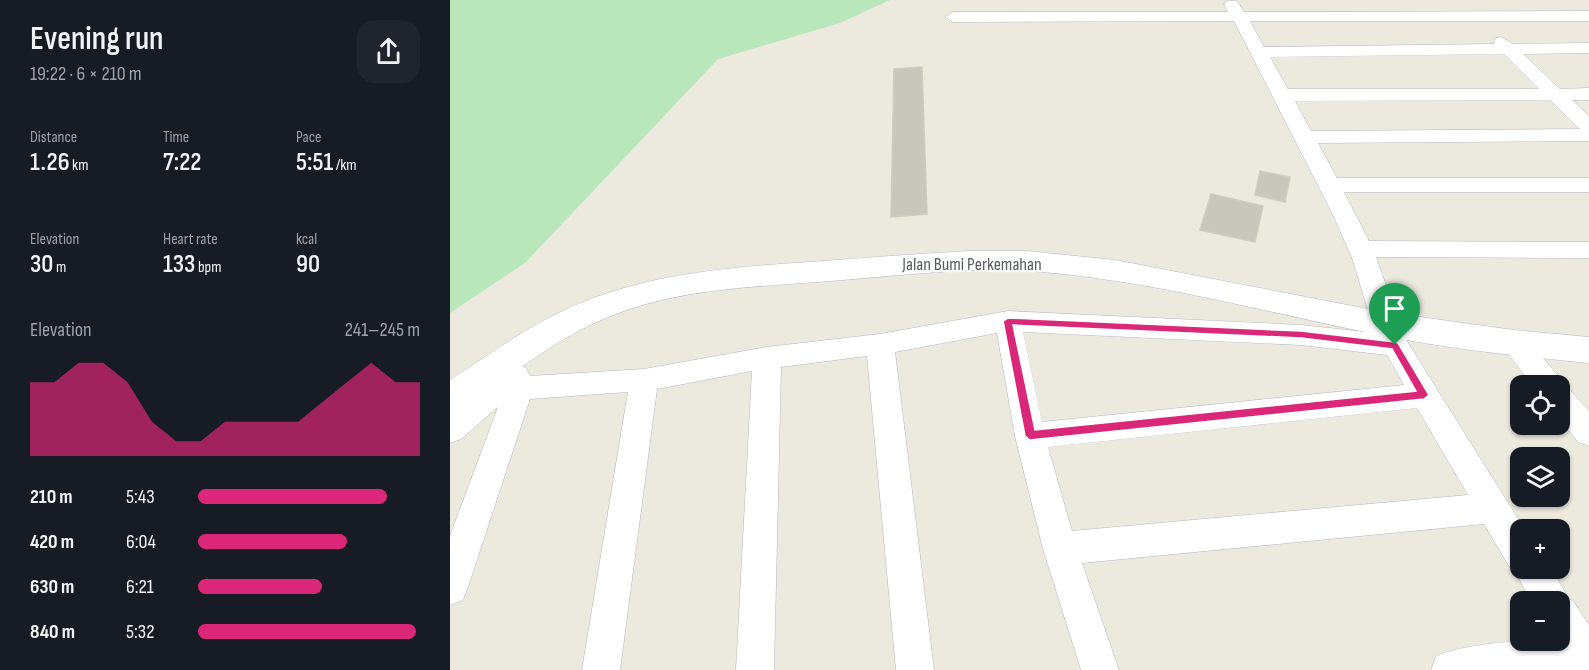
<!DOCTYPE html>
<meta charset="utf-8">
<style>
:root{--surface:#171b24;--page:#20242c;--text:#f1f3f6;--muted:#9ea1a6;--accent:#db2777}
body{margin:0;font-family:"Sofia Sans Condensed",sans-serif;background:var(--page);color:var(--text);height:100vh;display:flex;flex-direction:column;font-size:22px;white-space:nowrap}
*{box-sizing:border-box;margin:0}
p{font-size:20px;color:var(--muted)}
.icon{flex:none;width:33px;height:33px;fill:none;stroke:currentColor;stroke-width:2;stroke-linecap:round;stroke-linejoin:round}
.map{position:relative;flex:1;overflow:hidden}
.side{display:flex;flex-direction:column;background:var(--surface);width:450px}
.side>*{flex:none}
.tools{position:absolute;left:1060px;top:375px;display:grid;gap:12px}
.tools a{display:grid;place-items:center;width:60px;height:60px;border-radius:12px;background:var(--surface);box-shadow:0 2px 4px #0004;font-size:30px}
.pin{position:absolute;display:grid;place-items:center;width:51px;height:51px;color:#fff;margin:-62px -26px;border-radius:50% 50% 50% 0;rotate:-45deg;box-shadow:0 0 6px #0007}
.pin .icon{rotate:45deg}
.round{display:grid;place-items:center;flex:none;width:63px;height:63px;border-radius:18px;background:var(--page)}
.overview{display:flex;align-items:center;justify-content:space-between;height:102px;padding:0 30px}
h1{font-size:33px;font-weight:600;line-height:45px}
.figures{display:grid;grid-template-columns:repeat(3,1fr);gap:9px;height:102px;padding:6px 30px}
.figures div{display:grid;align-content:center}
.figures b{font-size:26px;font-weight:600}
.figures small{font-size:16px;font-weight:400}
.figures p{font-size:16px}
.chart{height:168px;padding:12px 30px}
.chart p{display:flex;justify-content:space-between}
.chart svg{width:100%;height:108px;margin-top:6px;fill:var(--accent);opacity:.7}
ul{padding:0 30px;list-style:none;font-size:20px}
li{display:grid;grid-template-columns:96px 72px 1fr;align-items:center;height:45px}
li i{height:15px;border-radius:8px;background:var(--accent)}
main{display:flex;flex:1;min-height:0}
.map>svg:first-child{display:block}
</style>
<main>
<section class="side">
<div class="overview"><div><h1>Evening run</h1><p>19:22 · 6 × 210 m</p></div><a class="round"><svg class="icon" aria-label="share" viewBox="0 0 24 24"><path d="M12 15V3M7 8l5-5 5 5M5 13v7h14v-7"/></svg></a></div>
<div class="figures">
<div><p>Distance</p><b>1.26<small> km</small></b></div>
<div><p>Time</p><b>7:22</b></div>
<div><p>Pace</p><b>5:51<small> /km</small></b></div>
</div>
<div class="figures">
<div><p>Elevation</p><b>30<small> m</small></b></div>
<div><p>Heart rate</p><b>133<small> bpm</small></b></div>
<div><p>kcal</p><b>90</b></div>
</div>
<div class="chart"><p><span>Elevation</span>241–245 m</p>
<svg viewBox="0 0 160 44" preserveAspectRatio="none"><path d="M0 44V14L10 14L20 6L30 6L40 14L50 30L60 38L70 38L80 30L90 30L100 30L110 30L120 22L130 14L140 6L150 14L160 14V44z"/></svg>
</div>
<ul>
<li><b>210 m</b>5:43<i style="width:85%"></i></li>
<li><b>420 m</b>6:04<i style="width:67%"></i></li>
<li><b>630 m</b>6:21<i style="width:56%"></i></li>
<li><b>840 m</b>5:32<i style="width:98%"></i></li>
</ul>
</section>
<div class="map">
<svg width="1139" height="670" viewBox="0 0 1139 670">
<rect width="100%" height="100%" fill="#ece9df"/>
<!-- green -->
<path fill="#b9e6ba" d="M0,0H440L390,23L268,59L75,263L0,313Z"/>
<!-- building -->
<path fill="#c9c6be" stroke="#d1cbbd" stroke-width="1.5" d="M472,67L477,214L441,217L444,69Z
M810,171L840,177L835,202L805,195Z
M761,194L813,206L805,242L750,230Z"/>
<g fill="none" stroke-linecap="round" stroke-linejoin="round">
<!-- street casing -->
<g stroke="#b5b7bd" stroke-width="1">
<path id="street" d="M777,1H787L794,12L1139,11V21H800L814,47L1044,44L1045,38L1051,37L1063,44L1139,43V53L1073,54L1110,89L1139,88V100H1122L1139,116V141L868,143L887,178H1139V192H894L919,241L1139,242V258L926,257L955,338L1075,530H1071V568H1101L1119,599L1123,601L1139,625V670H981L986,656C1019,643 1074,640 1110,640V602H1081L1063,567L1059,566L1034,524L632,563L669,670H631L593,549L565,436L547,333L445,352L484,670H446L417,356L331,367L324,670H286L302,371L207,389L170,670H132L178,392L80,399L18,587L13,600L0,605V536L48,407L11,439L0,443V412L48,374L52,365L62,362L76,368L80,376L194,369L317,347L430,334L558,311L851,325L925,333L902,258L883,215L784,21L503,22L495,17L503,12H778L774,4ZM1054,54L1089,89H838L820,57ZM1100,100L1130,129L861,131L845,101ZM573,332L851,345L937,355L954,385L592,422ZM967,408L1018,495L622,531L598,447Z
M1064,333L1074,336L1110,378L1114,387L1120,390L1139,411V446L1128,442L1110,419V386H1083L1050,343L1054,336Z"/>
</g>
<!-- secondary casing -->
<g stroke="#b5b9bf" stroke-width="1">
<path id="secondary" d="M519,251H577L665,260L934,312L1064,330L1139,337V363C1069,356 999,349 930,335C814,312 697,279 579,271C509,267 438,277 368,282C298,287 221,290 156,318C103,340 59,377 13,409L0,414V380C43,352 85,321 133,302C205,273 284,267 360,262C413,258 466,254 519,251Z"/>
</g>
<!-- street -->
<use href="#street" fill="#fff" fill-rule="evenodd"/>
<!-- secondary -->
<use href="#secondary" fill="#fff" fill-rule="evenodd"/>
</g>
<!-- route -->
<path fill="#db2777" stroke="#fff" stroke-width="1.5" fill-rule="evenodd" d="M558,318L851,331L945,342L948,343L979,395L974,399L580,440L575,436L553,321ZM563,325L851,338L942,349L966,391L585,430Z"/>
<g text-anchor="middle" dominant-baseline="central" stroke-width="4.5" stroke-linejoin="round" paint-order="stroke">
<!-- street labels -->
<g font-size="18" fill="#585c61" stroke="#fff">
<text x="522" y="264">Jalan Bumi Perkemahan</text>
</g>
</g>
</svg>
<div class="tools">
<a><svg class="icon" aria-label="locate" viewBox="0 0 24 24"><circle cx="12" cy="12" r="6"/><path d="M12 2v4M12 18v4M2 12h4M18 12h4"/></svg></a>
<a><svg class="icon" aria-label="layers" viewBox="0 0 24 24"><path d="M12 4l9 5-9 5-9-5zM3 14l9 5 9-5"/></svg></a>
<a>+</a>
<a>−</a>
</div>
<div class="pin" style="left:945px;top:345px;background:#1e9e55"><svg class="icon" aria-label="arrive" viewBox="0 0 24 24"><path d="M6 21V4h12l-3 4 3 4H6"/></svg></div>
</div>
</main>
